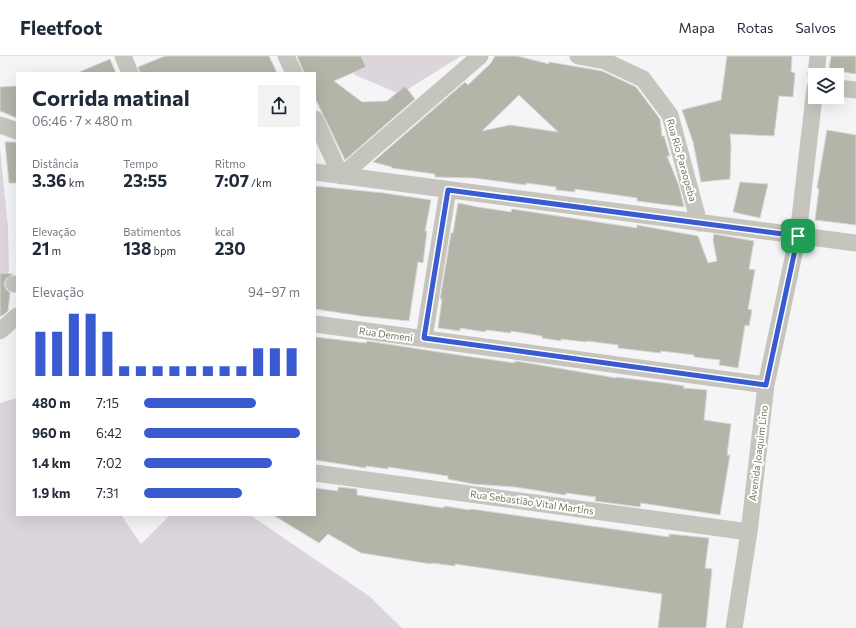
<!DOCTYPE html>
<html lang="pt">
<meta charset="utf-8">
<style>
:root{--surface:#fff;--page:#f2f2f3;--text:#1f2937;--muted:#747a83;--line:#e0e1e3;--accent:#3a5ad1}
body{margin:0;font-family:Commissioner,sans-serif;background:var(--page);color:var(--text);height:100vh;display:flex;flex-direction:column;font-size:15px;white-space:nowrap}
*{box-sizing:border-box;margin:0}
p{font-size:13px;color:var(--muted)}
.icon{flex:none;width:22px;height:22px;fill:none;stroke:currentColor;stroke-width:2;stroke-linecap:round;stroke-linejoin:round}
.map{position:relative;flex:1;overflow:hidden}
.details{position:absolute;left:16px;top:16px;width:300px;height:444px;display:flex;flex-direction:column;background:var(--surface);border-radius:0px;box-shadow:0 4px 16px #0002}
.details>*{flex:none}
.fabs{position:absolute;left:808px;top:12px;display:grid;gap:8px}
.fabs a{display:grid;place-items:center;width:36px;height:36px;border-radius:0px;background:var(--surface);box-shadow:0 4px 16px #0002;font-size:20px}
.pin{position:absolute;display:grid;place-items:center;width:34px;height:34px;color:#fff;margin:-17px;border-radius:8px;box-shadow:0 2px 6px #0006}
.round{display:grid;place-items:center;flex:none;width:42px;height:42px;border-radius:0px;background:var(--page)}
.overview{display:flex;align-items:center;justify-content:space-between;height:68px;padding:0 16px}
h1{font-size:22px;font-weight:700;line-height:30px}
.figures{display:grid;grid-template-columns:repeat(3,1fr);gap:6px;height:68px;padding:4px 16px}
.figures div{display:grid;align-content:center}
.figures b{font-size:17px;font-weight:700}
.figures small{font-size:11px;font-weight:400}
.figures p{font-size:11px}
.chart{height:112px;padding:8px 16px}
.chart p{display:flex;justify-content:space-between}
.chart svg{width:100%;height:72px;margin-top:4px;stroke:var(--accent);stroke-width:6}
ul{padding:0 16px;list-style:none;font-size:13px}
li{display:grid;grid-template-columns:64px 48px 1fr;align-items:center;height:30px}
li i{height:10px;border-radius:5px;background:var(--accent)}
header{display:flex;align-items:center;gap:24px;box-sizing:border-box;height:56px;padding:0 20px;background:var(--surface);border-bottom:1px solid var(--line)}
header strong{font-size:19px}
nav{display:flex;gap:22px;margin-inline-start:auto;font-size:14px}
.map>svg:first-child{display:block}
</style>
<header>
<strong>Fleetfoot</strong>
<nav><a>Mapa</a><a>Rotas</a><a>Salvos</a></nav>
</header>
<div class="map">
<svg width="856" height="572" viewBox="0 0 856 572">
<rect width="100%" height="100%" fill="#f5f4f6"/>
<!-- green -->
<path fill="#ddd5dc" d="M343,0H461L400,38L355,19L346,7Z
M0,92L8,172L9,213L0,254Z
M17,342V459H121L141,488L170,459H250L369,540L402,572H0V347Z"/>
<!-- building -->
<path fill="#b5b4a9" stroke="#d7d6d8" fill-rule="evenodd" d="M165,0H269L277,17H140L138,11Z
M297,0H361L366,11L334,25L362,46L387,45L405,30L415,43L345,104L315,42V17H304Z
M495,0H517L549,8V6L602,15L636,31L660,63L662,80H664L670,100H667L679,130L684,151L637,145V142L575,133V136L556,134V131L526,127V129L474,122L435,121V118L391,112L392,111L373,106L465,26L468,29L491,7ZM519,39L558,76L510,69L482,75Z
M727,0H792L791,16L795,17L793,41L779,40L774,80L730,78L731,89L730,123L701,126L693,86L682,54L721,44Z
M831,0H856V18L829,14Z
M110,3L116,17H77Z
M17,30V62L0,55V31Z
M827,74L856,79V169L815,164L819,133L817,132Z
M5,86H17V127H9Z
M740,126L768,128L760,162L733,156Z
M315,130L384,137L431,144L425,175H427L423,207L418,206L409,265L361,260L315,253Z
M458,147L478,151L511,156L512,153L637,172V169L698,180L708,207L717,205L713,184L714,178L754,185L749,213L755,214L748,253L752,254L749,270L745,269L738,312L719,309L720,304L694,301V299L661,295L660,297L618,292V289L587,285L586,286L561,283V285L542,282V280L511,275V277L486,274L485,276L460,272V275L438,272L442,243H440L451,177H453Z
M0,217L13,218L6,223L4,228L6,233L10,237L8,255L2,260H0Z
M315,281L366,287L367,285L465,300L515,307V305L534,308L616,322V321L665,327L684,330L683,332L707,334L704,364L731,368L727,399H730L720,459L641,447L640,451L595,445L596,441L566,437L565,439L515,431L473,428L448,423V420L388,411V413L366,410V412L315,404Z
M338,431L357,433V439L444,452V450L470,454L471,453L669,481V478L709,482L705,512L712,513L706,572H658L662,538L455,508V510L432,507L431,508L361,497L328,478L319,487L273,459H315V432L338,435Z"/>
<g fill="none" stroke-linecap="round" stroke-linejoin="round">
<!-- minor -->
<path stroke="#c5c5be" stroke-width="17" d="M123,0L130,17
M286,0L294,17
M578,0L605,5L643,23L670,59L699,167
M816,19L818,0
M837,32L856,34
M315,63L341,120L480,0
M0,69L17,75
M315,116L856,187
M14,228H17
M315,268L766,329
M0,275L17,260
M424,282L448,134
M315,417L749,476
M734,572L749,476L766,329L798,179L815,32"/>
</g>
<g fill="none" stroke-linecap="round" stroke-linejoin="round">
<!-- route casing -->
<g stroke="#fff" stroke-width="8">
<path id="route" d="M448,134L798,180L766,329L424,282Z"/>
</g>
<!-- route -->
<use href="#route" stroke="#3a5ad1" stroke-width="5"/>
</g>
<g text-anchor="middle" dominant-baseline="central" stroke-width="4" stroke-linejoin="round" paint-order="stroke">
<!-- street labels -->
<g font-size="10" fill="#767660" stroke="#fff">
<text transform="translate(682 104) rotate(74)">Rua Rio Paraopeba</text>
<text transform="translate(386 278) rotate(8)">Rua Demeni</text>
<text transform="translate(758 397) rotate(-83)">Avenida Joaquim Lino</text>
<text transform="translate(532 446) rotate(8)">Rua Sebastião Vital Martins</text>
</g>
</g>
</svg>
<div class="fabs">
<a><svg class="icon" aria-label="layers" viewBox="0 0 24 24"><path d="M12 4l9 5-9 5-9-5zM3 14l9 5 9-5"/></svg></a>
</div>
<div class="pin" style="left:798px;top:180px;background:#1e9e55"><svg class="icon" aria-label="arrive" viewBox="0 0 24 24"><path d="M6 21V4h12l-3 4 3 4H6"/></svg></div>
<section class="details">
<div class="overview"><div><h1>Corrida matinal</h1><p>06:46 · 7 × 480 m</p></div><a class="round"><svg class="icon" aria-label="share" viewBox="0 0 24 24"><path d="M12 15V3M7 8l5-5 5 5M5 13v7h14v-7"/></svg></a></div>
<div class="figures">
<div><p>Distância</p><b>3.36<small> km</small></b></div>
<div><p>Tempo</p><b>23:55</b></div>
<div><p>Ritmo</p><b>7:07<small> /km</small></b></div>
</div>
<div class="figures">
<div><p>Elevação</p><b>21<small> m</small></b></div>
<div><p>Batimentos</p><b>138<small> bpm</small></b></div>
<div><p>kcal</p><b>230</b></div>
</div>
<div class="chart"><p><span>Elevação</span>94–97 m</p>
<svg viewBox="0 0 160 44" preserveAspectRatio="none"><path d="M5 44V17M15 44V17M25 44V6M35 44V6M45 44V17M55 44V38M65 44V38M75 44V38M85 44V38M95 44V38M105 44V38M115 44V38M125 44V38M135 44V27M145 44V27M155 44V27"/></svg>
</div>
<ul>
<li><b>480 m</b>7:15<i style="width:72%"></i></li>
<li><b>960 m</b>6:42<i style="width:100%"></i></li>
<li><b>1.4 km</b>7:02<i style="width:82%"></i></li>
<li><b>1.9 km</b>7:31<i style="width:63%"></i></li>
</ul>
</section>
</div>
